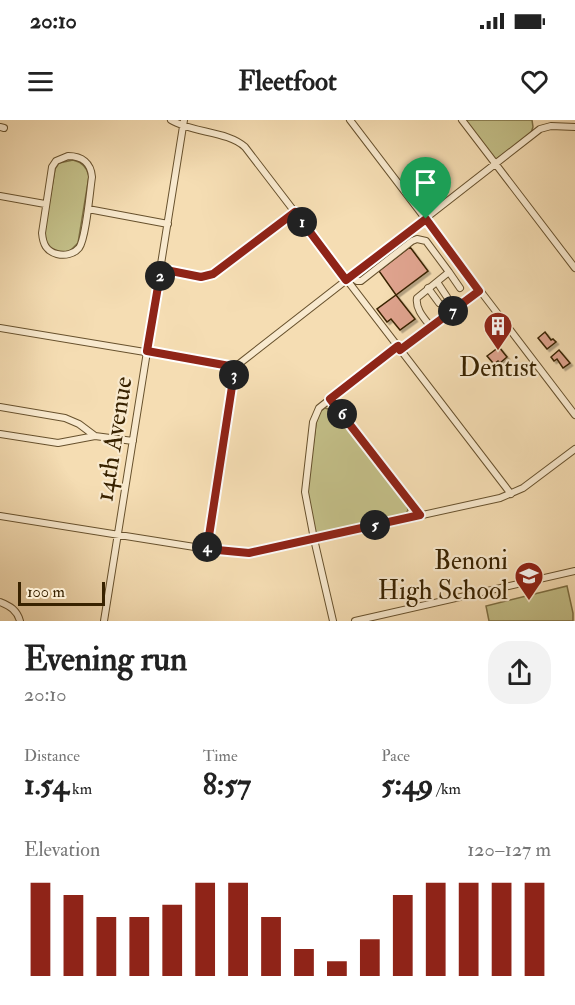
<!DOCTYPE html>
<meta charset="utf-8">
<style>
:root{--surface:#fff;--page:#f2f2f2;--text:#222;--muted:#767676;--accent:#8f2418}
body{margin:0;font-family:"IM FELL Double Pica",serif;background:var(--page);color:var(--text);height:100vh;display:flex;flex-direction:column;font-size:22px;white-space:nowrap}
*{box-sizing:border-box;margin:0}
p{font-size:20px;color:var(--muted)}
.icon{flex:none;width:33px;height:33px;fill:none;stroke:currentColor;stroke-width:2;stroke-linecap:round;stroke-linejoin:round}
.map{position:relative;height:501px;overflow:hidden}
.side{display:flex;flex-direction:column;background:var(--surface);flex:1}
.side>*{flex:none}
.scale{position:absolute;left:18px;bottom:15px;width:87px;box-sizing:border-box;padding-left:6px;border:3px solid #382200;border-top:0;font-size:16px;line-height:21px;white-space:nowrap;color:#382200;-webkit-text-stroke:4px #f8e9ce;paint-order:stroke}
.pin{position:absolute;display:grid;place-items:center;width:51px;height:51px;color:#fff;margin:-62px -26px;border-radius:50% 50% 50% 0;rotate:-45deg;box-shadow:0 0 6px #0007}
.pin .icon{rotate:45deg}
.km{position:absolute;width:30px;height:30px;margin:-15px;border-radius:50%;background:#222;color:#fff;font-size:16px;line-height:30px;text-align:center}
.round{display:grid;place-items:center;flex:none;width:63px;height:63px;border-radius:24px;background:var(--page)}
.head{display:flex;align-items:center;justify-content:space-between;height:102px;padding:0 24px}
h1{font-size:33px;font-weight:700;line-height:45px}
.metrics{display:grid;grid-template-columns:repeat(3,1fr);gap:9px;height:102px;padding:6px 24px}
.metrics div{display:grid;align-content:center}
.metrics b{font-size:30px;font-weight:700}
.metrics small{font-size:16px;font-weight:400}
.metrics p{font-size:16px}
.chart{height:168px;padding:12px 24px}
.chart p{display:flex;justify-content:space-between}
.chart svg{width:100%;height:108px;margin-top:6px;stroke:var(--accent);stroke-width:6}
.status{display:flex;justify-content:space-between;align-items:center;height:42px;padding:0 30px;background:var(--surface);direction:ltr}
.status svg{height:16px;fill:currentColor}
header{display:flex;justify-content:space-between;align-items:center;height:78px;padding:0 24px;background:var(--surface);font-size:27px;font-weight:700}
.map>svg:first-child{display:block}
</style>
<div class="status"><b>20:10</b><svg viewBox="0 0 49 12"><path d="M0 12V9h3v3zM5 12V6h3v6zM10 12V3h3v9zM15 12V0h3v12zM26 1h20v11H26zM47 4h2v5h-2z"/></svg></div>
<header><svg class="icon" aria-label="menu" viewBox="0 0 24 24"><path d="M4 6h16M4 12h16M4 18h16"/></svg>Fleetfoot<svg class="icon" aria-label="heart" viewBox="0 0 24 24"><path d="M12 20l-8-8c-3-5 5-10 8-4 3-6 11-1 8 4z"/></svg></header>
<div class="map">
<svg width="575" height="501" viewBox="0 0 575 501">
<defs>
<filter id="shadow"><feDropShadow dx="2.5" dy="2.5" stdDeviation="0" flood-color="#0004"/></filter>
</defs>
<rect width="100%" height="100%" fill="#f5ddb3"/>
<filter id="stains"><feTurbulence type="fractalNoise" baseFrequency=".00333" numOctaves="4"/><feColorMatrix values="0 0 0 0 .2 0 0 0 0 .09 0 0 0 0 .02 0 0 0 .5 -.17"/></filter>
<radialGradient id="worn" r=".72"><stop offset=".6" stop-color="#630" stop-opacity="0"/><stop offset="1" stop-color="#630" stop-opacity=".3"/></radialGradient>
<!-- green -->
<path fill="#c3bf88" stroke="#7e7044" stroke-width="1.5" d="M464,0H532L533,7L530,16L496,39L492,38Z
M73,40C82,42 87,47 89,56L78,123L70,131L58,133L46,126L44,113L55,49L59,43Z
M325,288L334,291L407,386L408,390L404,397L320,416L315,413L307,370L316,304L318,293Z
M567,466L573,493V501H489L486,486Z"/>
<!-- building -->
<path fill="#dfa38e" stroke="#382200" stroke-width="1.5" filter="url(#shadow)" d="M410,127L428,151L396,175L379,151Z
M396,175L415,199L400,210L391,199L387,202L377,189Z
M545,212L551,220L553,219L556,222L547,229L538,218Z
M499,227L507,237L500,243L498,241L494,244L487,236Z
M559,230L570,243L563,248L557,239L554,241L551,237Z"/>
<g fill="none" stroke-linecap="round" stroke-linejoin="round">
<!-- minor casing -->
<g stroke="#67512d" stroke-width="8">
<path id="minor" d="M171,0C192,13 228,11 245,27L511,374
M350,0L575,295
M462,0L575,148
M0,7L4,8
M68,36C82,36 91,43 92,57C90,70 86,119 79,128C74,134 65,136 57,134C46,131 43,124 42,113L52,47L56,41Z
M0,76L45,84
M88,89L168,104
M161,149L201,157L213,154L295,92
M449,152L460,168
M351,156L357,161H361L412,121L417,119L426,121L449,152L417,178C415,189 425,199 431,207
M437,162L447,177
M428,168L439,183
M0,208L235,247L540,9L551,6L575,7
M401,230L479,171
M330,279L420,395
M0,287L65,298L79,304L95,316
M0,314L58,323L95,316L133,321
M0,396L207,429L249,433L500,378L523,368L575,329
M207,429L235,247
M0,482C10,486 17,490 20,501
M104,501L184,0
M333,501L314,419L305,372L313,302L319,288L398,226
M355,501L575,451"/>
</g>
<!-- minor -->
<use href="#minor" stroke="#f8e9ce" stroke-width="6"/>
</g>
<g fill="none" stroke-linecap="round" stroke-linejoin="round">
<!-- route casing -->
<g stroke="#fff" stroke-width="12">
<path id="route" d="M295,92L346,160L426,99L479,171L400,230L398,226L330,279L420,395L249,433L207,429L235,247L147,231L161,149L201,157L213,154Z"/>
</g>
<!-- route -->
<use href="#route" stroke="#8f2418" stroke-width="8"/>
</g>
<!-- icons -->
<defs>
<g id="building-pin" transform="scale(1.5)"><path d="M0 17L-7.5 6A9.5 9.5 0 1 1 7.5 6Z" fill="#8f2418" stroke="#f8e9ce"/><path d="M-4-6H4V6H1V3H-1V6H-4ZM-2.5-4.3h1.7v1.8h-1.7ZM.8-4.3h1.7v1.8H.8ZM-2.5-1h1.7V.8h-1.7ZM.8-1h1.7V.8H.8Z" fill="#fff"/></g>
<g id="school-pin" transform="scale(1.5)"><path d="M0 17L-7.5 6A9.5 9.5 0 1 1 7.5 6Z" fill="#8f2418" stroke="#f8e9ce"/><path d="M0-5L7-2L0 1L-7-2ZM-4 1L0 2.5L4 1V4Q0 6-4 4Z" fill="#fff"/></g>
</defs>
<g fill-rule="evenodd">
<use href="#building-pin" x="498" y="206"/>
<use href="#school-pin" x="529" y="456"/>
</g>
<g text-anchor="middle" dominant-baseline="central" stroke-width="4.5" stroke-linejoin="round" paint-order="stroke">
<!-- poi labels -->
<g font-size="26" fill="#382200" stroke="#f8e9ce">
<text x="498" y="248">Dentist</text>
<text x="508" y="441" text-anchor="end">Benoni<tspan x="508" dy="30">High School</tspan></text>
</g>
<!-- street labels -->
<g font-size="26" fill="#382200" stroke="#f8e9ce">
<text transform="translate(114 319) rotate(-81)">14th Avenue</text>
</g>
</g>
<rect width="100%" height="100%" filter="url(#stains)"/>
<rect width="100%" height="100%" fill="url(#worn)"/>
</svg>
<div class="scale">100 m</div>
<div class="pin" style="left:426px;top:99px;background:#1e9e55"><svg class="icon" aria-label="arrive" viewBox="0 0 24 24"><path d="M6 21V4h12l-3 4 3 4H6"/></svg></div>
<b class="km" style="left:302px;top:102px">1</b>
<b class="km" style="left:160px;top:156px">2</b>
<b class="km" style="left:234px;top:255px">3</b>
<b class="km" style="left:207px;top:427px">4</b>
<b class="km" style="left:375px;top:405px">5</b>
<b class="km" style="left:342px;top:294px">6</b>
<b class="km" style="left:453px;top:191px">7</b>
</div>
<section class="side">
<div class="head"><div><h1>Evening run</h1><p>20:10</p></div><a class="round"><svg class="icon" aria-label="share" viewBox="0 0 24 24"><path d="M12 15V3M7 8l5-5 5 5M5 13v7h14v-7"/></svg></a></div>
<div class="metrics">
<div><p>Distance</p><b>1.54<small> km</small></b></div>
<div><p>Time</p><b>8:57</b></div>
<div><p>Pace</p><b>5:49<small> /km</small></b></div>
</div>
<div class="chart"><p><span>Elevation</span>120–127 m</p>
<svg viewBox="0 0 160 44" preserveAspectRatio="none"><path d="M5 44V6M15 44V11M25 44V20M35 44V20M45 44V15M55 44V6M65 44V6M75 44V20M85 44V33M95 44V38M105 44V29M115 44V11M125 44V6M135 44V6M145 44V6M155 44V6"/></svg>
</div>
</section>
